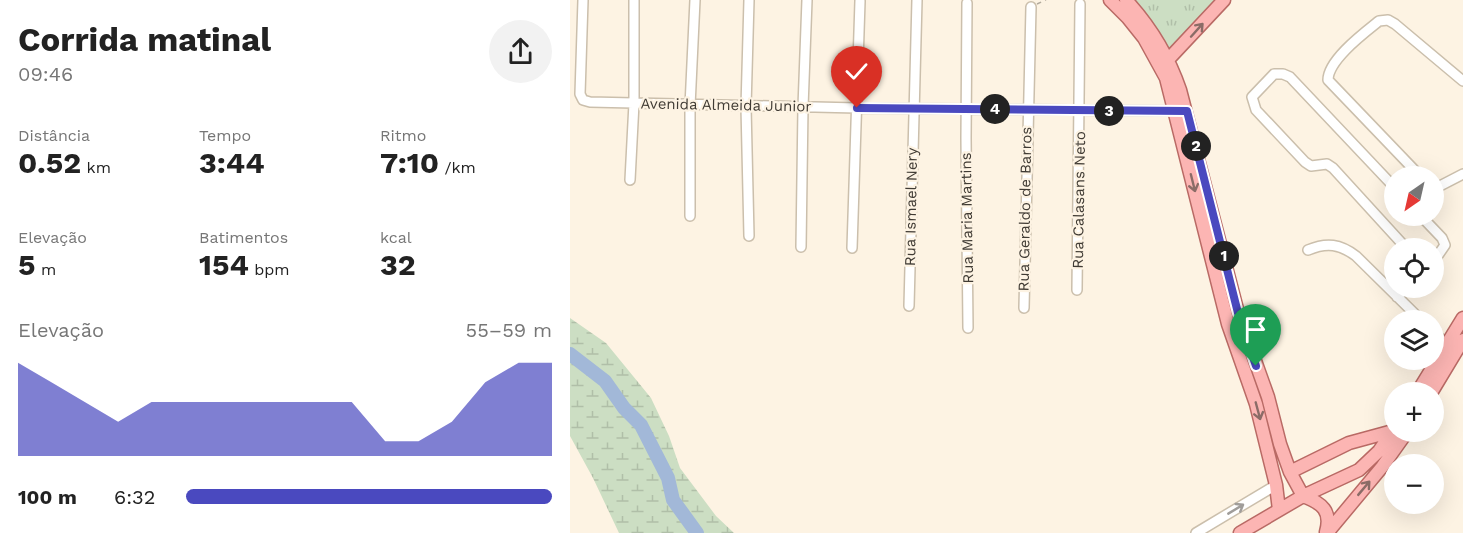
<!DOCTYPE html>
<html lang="pt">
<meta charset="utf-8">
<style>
:root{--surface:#fff;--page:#f2f2f2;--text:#222;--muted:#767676;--accent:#4a49bf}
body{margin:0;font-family:"Work Sans",sans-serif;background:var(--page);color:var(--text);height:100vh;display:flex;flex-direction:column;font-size:22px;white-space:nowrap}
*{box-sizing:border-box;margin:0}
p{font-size:20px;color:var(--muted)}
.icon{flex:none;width:33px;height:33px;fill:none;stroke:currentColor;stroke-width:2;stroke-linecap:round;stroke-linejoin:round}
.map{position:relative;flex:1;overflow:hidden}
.details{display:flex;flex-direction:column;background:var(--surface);width:570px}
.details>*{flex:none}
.needle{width:39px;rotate:214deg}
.fabs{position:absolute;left:814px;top:166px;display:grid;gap:12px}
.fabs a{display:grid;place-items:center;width:60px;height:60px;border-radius:50%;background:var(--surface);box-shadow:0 6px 24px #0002;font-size:30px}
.pin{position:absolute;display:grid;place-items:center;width:51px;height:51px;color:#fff;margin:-62px -26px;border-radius:50% 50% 50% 0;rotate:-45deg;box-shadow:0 0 6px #0007}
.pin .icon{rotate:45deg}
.km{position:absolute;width:30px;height:30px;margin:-15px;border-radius:50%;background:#222;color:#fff;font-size:16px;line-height:30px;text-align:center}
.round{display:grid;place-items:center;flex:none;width:63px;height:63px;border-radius:32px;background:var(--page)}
.headline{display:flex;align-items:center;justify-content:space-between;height:102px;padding:0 18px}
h1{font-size:33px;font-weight:700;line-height:45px}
.figures{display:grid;grid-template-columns:repeat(3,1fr);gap:9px;height:102px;padding:6px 18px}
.figures div{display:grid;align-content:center}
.figures b{font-size:30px;font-weight:700}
.figures small{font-size:16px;font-weight:400}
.figures p{font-size:16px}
.chart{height:168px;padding:12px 18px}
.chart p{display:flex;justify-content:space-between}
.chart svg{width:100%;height:108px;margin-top:6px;fill:var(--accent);opacity:.7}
ul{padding:0 18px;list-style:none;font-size:20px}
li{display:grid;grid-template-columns:96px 72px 1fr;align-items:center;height:45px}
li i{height:15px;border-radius:8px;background:var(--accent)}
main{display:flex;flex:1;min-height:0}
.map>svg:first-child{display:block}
</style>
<main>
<section class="details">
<div class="headline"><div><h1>Corrida matinal</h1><p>09:46</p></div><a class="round"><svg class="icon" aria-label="share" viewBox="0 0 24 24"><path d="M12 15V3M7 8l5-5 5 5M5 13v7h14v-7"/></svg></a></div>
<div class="figures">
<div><p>Distância</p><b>0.52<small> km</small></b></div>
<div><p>Tempo</p><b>3:44</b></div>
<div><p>Ritmo</p><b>7:10<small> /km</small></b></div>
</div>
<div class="figures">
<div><p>Elevação</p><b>5<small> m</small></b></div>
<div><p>Batimentos</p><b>154<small> bpm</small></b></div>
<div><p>kcal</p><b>32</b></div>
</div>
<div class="chart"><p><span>Elevação</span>55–59 m</p>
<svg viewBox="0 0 160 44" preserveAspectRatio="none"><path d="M0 44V6L10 14L20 22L30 30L40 22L50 22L60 22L70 22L80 22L90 22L100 22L110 38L120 38L130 30L140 14L150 6L160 6V44z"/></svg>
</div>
<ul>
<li><b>100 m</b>6:32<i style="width:100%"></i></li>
</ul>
</section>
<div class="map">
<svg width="893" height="533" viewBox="0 0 893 533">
<defs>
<pattern id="wetland-marsh" width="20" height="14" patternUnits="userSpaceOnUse" patternTransform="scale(1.5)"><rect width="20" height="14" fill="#ccdec3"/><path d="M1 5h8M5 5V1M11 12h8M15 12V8" fill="none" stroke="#b0bfa8"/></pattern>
<pattern id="park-tufts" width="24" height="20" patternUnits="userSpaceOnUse" patternTransform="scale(1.5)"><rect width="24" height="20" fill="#ccdec3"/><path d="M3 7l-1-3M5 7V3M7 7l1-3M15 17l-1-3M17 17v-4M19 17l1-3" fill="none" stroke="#b0bfa8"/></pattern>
</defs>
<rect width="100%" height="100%" fill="#fdf3e3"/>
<!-- wetland -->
<path fill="url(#wetland-marsh)" d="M0,318L36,343L81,398L99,436L110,468L146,516L164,533H49L23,478L0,436Z"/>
<!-- park -->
<path fill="url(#park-tufts)" d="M560,0H645L599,50Z"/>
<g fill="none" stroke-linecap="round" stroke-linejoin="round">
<!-- river -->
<path stroke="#a2b8d8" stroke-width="14" d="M0,354L35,381L54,408L71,425L98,478L103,500L127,533"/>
<!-- minor casing -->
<g stroke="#cbbfac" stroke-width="12">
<path id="minor" d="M13,0L10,94L13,100L20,102L287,108L609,111
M397,3L396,138L398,328
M851,177L758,80C758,60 794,33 809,21L818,20L825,24L893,81
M60,180L64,103V0
M825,188L720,77L713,74H704L682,97L686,110L735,162L741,166L757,164L763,168L837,249
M864,189L893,174
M120,216V106L125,0
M851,216L872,238L875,245L864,261
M179,236L176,107L179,0
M231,247L233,107L237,0
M282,248L290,1
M738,250C757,242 770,244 786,256L852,321
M507,290L510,4
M827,297L836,288
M339,306L347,0
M454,308L461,7
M864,333L870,338
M626,533L706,485"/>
</g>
<!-- major casing -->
<g stroke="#b96a65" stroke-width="15">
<path id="major" d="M540,0L558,18L574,38L596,78L658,324L686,404L706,485L709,510
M556,0C581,27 598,55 610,90L668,313L698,397L710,444L720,472L733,496
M594,64L654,0
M847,393L893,318
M861,393L893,340
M720,472L779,443L823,431
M733,496C752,503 762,511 756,532
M670,533L733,496L789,470L809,451L825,428
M757,533L812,467L837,432"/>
</g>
<!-- path -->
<path stroke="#b2aa9d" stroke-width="1.5" stroke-dasharray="4.5 4.5" stroke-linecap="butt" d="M467,4L476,0"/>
<!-- minor -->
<use href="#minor" stroke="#fff" stroke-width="9"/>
<!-- major -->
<use href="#major" stroke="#fcb5b3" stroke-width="12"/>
</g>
<!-- one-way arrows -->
<defs><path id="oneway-shaft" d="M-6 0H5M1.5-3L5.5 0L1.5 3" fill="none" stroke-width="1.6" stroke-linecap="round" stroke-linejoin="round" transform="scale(1.5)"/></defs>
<g stroke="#8b6c67">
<use href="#oneway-shaft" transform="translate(627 30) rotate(-48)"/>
<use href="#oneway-shaft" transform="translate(623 183) rotate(76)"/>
<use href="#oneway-shaft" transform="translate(688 411) rotate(75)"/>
<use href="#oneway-shaft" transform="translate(794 488) rotate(-50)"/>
</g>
<use stroke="#a09d9a" href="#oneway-shaft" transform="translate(666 509) rotate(-31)"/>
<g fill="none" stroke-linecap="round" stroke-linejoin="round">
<!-- route casing -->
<g stroke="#fff" stroke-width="12">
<path id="route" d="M287,108L617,111L668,313L686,366"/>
</g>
<!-- route -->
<use href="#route" stroke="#4a49bf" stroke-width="8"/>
</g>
<g text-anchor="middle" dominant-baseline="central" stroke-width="4.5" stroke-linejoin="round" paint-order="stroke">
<!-- street labels -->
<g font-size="15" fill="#403b34" stroke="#fdf3e3">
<text transform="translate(156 105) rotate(1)">Avenida Almeida Junior</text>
<text transform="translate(509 200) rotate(-89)">Rua Calasans Neto</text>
<text transform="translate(341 207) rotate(-89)">Rua Ismael Nery</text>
<text transform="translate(455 209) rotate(-89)">Rua Geraldo de Barros</text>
<text transform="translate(397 218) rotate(-91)">Rua Maria Martins</text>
</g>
</g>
</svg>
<div class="fabs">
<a><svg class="needle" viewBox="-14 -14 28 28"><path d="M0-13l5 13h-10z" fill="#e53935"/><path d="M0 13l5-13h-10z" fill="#767676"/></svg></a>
<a><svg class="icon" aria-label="locate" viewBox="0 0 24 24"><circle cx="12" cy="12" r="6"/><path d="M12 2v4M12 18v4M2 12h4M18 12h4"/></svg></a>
<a><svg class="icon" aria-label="layers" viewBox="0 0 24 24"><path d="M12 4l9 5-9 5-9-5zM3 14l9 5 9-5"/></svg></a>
<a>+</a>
<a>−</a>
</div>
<div class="pin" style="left:686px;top:366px;background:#1e9e55"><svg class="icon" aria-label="arrive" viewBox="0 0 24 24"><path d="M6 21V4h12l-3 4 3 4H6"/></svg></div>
<div class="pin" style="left:287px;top:108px;background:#d93025"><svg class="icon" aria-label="check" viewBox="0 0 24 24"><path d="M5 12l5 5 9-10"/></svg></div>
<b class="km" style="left:654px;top:256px">1</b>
<b class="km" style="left:626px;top:146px">2</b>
<b class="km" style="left:539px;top:111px">3</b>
<b class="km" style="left:425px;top:109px">4</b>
</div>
</main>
